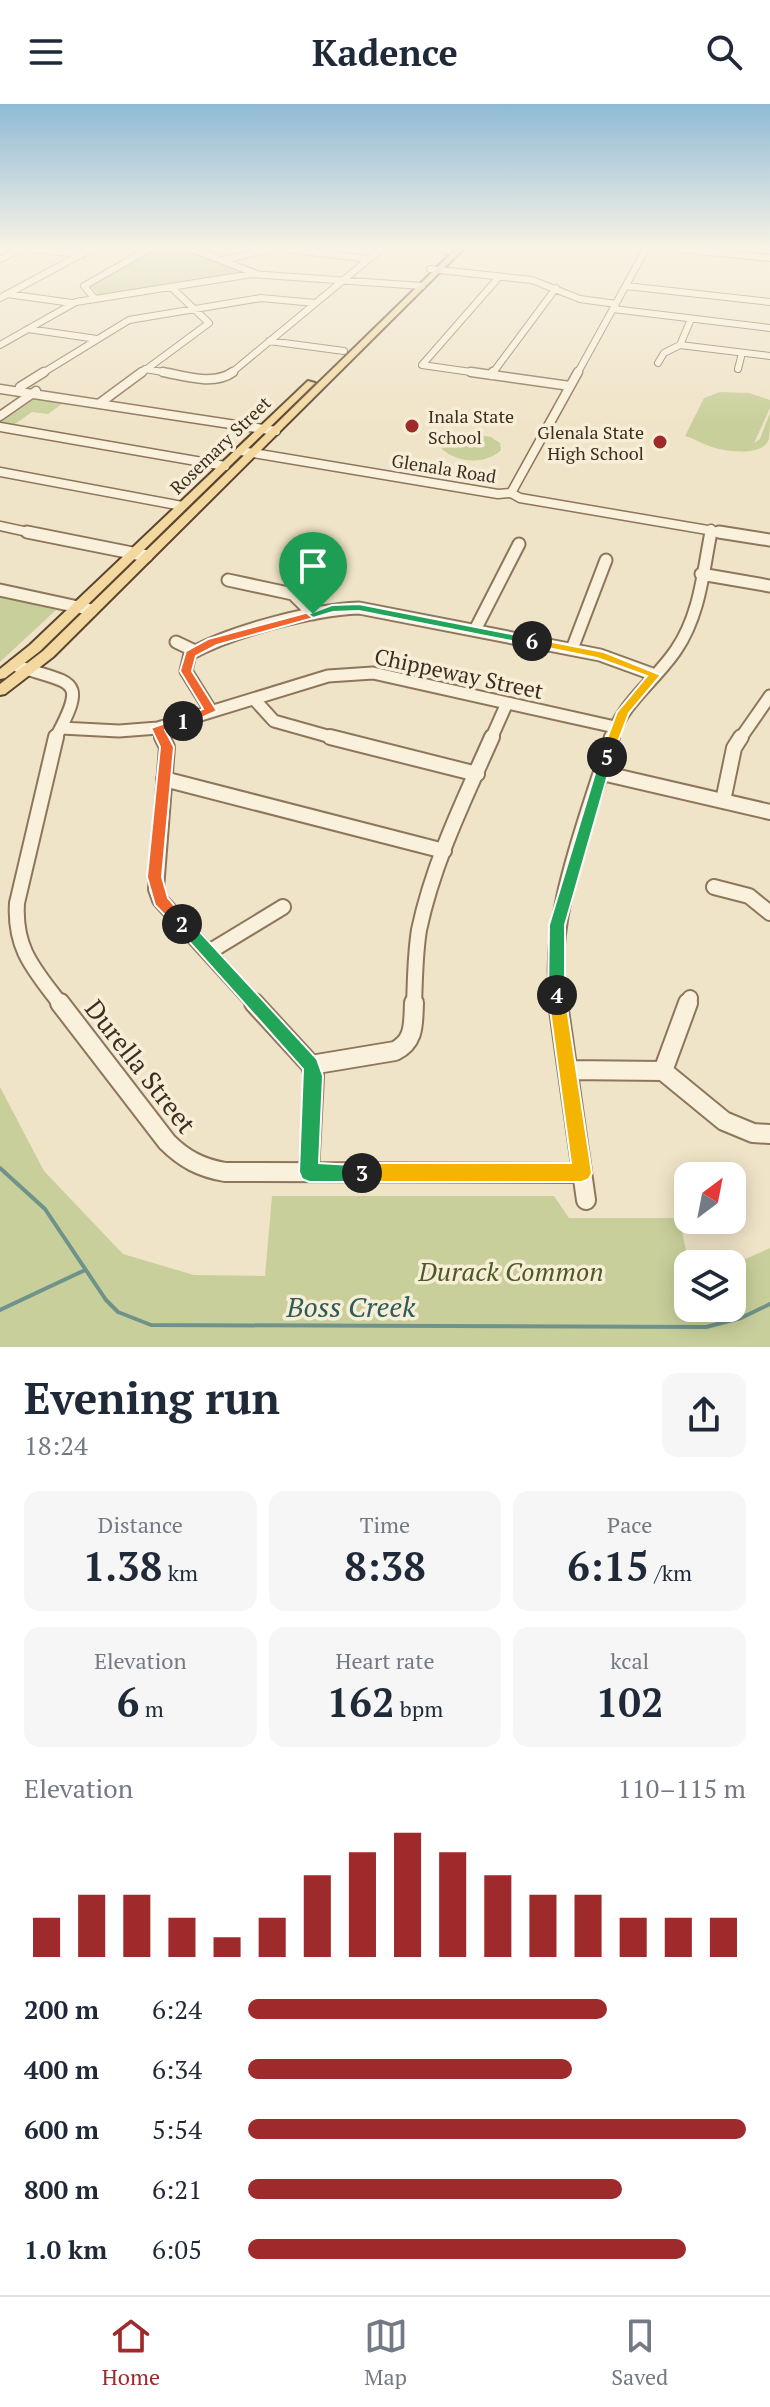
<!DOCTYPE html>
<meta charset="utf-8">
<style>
:root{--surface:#fff;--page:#f6f6f7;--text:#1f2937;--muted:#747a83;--line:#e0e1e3;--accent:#9e2a2b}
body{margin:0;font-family:"PT Serif",serif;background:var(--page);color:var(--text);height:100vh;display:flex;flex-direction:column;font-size:30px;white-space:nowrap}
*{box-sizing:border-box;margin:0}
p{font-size:26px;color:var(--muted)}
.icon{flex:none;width:44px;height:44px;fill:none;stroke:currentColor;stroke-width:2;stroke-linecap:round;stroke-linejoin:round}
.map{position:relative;height:1243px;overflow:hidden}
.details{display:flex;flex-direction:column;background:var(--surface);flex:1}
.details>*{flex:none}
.needle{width:52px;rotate:32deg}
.controls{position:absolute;left:674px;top:1058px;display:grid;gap:16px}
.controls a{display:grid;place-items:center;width:72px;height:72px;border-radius:16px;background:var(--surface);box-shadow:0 4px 20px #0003;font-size:40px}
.pin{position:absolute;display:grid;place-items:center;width:68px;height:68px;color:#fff;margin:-82px -34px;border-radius:50% 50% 50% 0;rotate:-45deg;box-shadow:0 0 8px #0007}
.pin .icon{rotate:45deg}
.km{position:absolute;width:40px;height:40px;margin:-20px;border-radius:50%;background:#222;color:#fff;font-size:22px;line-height:40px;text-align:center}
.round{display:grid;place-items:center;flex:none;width:84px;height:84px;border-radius:16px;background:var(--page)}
.overview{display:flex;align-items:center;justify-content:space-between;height:136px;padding:0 24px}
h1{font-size:44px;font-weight:600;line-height:60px}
.stats{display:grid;grid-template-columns:repeat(3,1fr);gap:12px;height:136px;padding:8px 24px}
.stats div{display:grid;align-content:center;border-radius:16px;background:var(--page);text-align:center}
.stats b{font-size:40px;font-weight:600}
.stats small{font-size:22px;font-weight:400}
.stats p{font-size:22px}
.chart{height:224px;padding:16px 24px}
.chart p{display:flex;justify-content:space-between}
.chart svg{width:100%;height:144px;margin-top:8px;stroke:var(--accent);stroke-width:6}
ul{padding:0 24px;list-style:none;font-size:26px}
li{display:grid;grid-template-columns:128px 96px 1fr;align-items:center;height:60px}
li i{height:20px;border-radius:10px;background:var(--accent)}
header{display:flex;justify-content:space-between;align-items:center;height:104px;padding:0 24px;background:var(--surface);font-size:36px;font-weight:600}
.tabs{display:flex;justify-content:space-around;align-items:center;height:112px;border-top:2px solid var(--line);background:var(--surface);font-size:22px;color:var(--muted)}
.tabs a{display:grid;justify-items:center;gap:4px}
.tabs .on{color:var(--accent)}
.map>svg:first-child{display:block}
</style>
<header><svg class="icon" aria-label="menu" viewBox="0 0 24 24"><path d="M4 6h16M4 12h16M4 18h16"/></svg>Kadence<svg class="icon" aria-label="search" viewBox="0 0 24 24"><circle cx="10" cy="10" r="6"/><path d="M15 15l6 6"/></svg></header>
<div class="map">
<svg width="770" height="1243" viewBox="0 0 770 1243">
<rect width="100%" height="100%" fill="#f0e4c8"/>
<!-- green -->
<path fill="#c9cf9b" d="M154,145L193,147L243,167L239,170L100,192L90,182Z
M720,288L749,289L770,296V304L754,339L760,335L770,309C770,317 770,328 769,335C763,354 722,347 709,342C700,339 694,334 685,332L704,294Z
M37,293L66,297L48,310L32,308L12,322L0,319Z
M472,330L491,333L500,339L501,346C486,361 457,359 442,345V340L453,332Z
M0,492L56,506L0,558Z
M0,983L44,1067L123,1150L194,1171L265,1172L272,1092H554L569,1114H679L689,1160L688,1204H732V1161L770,1144V1243H0Z"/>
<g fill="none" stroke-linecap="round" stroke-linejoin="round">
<!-- stream -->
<path stroke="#6f938a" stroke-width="4" d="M0,1064L45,1105L106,1196L118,1208L151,1221L706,1223L741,1214L770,1200
M0,1206L83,1167"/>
<!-- minor-far4 casing -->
<g stroke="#8d765c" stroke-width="8">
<path id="minor-far4" d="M30,145L83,150
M192,145L257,170
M287,145L369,155
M436,145L449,147
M681,145L770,154
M0,155L20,145
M224,156L267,145
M430,165L532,176L580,195L616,200
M626,182L770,198
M7,190L72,199
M0,194L91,145
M95,195L84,182L149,145
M613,205L770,224
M28,225L97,235
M269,237L344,247
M0,241L76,198L252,170L422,182
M680,241L770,252
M658,259L664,249L680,241L691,215
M145,265L175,270
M738,265L742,249
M41,270L129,216L261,194L315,199
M140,270L209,219L171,183
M230,270L381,145
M485,270L422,261L499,173
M492,270L556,184
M577,270L646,145"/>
</g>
<!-- minor-far3 casing -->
<g stroke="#8d765c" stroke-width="11">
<path id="minor-far3" d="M163,268C184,272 214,282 233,268
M471,268L570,282
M491,271L493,268
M20,283L44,268
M0,285L276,327
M100,299L142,268
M0,312L36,287
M0,323L225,362
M241,347L498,390L511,389L520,394L731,430
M0,368L182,402
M511,389L578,268
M0,422L37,430
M710,430L711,425"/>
</g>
<!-- minor-far2 casing -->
<g stroke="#8d765c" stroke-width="15">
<path id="minor-far2" d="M27,428L147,452
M719,428L770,436
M701,470L770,482
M228,476L293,490L313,510
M0,486L92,506
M475,526L519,440
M176,538L195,547
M572,545L606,456
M14,561C73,581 89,572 55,635
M254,595L274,617L338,635
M211,607L186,567L190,550C232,527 311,506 359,504L600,551L655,571
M61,624L119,627L158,624L328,572L373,569L615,623
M158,624L163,635
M491,635L507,599
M611,635C622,599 656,576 676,546C700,511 703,468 711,428
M740,635L770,592"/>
</g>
<!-- minor-far1 casing -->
<g stroke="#8d765c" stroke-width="18">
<path id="minor-far1" d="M56,633L17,799C14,846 35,866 61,901
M162,633L167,643L156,785L160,796L256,901
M330,633L477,670
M602,669L770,708
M164,675L444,747
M723,697L734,644L741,633
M714,783L749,792L770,809
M209,848L283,803
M414,901C415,876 415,851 419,826C433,759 464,696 492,633
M558,901C545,813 587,717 612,633
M687,901L690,894"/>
</g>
<!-- minor casing -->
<g stroke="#8d765c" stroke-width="22">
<path id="minor" d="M60,899L167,1038C184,1055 201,1064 225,1068L582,1069
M254,899L311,961L314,972L309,1068
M558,899L586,1096
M311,961L395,947C415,937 413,920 414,899
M568,966L663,967L724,1017L753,1029L770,1030
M663,967L688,899"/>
</g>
<!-- major casing -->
<g stroke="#5b4430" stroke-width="4">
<path id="major" d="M456,145H463L53,553L5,590L0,591V580L43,547Z
M308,277L315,279L40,547L5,574L0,575V565L30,541Z"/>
</g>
<!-- minor-far4 -->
<use href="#minor-far4" stroke="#faf1dc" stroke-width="6"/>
<!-- minor-far3 -->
<use href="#minor-far3" stroke="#faf1dc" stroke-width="8"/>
<!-- minor-far2 -->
<use href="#minor-far2" stroke="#faf1dc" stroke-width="11"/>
<!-- minor-far1 -->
<use href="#minor-far1" stroke="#faf1dc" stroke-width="14"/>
<!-- minor -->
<use href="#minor" stroke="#faf1dc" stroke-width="18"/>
<!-- major -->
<use href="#major" fill="#f3d9a0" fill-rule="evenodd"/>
</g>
<!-- sky -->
<linearGradient id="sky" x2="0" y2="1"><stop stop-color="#8fbad6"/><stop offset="0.45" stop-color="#f8f3e6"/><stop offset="1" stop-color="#f8f3e6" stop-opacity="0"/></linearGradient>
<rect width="770" height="319" fill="url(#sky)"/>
<!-- split-1 -->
<path fill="#f0652b" stroke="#fff" stroke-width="2" d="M313,507L319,510L317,513L217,541L196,552L192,567L217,607L188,620H179V614L203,605L180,567L186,547L208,535Z"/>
<!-- split-2 -->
<path fill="#f0652b" stroke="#fff" stroke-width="2" d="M183,613L190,617L188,620L165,626L174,643L162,773L168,794L190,820L182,826L177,824L155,801L147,773L160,643L151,624Z"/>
<!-- split-3 -->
<path fill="#22a559" stroke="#fff" stroke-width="2" d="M182,814L188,815L317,955L323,972L319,1059L369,1062L372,1069L369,1075L362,1078H309L302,1075L299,1068L303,965L177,824L175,820Z"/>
<!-- split-4 -->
<path fill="#f5b400" stroke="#fff" stroke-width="2" d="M557,884L565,891L592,1069L589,1075L582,1078H362L355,1075L352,1069L355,1062L362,1059H571L548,891Z"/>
<!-- split-5 -->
<path fill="#22a559" stroke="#fff" stroke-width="2" d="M607,648L613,653L565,821V891L557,898L548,891L549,821L600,653Z"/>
<!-- split-6 -->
<path fill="#f5b400" stroke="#fff" stroke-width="2" d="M532,534L604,548L661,571L629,609L611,656H602L600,653L617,608L647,572L597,554L528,540V535Z"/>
<!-- split-7 -->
<path fill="#22a559" stroke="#fff" stroke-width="2" d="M359,500L532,534L538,537L532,541L359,507L333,508L313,514L308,510L332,501Z"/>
<!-- markers -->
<g fill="#9e2a2b" stroke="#f7eed8" stroke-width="3">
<circle cx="412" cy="322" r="8"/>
<circle cx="660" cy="338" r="8"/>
</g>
<g text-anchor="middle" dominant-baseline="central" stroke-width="7" stroke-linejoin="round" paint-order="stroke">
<!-- far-poi labels -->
<g font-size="18" fill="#3d2e20" stroke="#f7eed8" text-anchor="start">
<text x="428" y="312">Inala State<tspan x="428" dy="21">School</tspan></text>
<text x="644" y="328" text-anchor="end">Glenala State<tspan x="644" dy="21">High School</tspan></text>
</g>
<!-- far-street labels -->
<g font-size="18" fill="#3d2e20" stroke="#f7eed8">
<text transform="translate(220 341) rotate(-44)">Rosemary Street</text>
<text transform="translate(444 364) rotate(9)">Glenala Road</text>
</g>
<!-- street labels -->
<g font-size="22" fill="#3d2e20" stroke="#f7eed8">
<text transform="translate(459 569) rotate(12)">Chippeway Street</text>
</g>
<!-- near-street labels -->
<g font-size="26" fill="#3d2e20" stroke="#f7eed8">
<text transform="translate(141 962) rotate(52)">Durella Street</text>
</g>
<!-- near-park labels -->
<g font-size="26" font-style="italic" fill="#4d5a26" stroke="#f7eed8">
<text x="511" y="1167">Durack Common</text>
</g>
<!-- near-water labels -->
<g font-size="28" font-style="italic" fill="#2f5d5a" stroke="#f7eed8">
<text x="351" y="1202">Boss Creek</text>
</g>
</g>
</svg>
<div class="controls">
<a><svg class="needle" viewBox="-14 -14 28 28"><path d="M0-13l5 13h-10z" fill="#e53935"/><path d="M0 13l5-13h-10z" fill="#747a83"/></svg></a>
<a><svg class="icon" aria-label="layers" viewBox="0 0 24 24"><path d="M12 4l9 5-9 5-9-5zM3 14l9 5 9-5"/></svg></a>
</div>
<div class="pin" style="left:313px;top:510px;background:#1e9e55"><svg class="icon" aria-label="arrive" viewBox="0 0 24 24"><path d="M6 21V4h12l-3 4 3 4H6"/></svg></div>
<b class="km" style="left:183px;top:617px">1</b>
<b class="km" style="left:182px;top:820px">2</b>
<b class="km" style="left:362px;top:1069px">3</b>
<b class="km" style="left:557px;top:891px">4</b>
<b class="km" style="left:607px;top:653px">5</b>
<b class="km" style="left:532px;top:537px">6</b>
</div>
<section class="details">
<div class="overview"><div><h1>Evening run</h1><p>18:24</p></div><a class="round"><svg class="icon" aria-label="share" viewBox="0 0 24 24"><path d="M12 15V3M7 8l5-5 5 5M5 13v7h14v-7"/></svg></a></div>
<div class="stats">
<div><p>Distance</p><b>1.38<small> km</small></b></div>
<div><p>Time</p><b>8:38</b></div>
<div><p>Pace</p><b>6:15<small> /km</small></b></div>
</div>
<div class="stats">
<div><p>Elevation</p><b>6<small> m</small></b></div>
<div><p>Heart rate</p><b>162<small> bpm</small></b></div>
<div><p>kcal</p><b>102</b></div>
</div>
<div class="chart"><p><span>Elevation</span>110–115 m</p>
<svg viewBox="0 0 160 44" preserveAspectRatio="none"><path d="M5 44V32M15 44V25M25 44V25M35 44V32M45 44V38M55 44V32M65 44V19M75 44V12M85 44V6M95 44V12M105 44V19M115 44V25M125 44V25M135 44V32M145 44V32M155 44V32"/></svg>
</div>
<ul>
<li><b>200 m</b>6:24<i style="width:72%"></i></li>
<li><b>400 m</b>6:34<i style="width:65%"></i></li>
<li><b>600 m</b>5:54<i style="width:100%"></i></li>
<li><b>800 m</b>6:21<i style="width:75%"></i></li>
<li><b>1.0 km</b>6:05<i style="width:88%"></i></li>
</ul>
</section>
<nav class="tabs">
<a class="on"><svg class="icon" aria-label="home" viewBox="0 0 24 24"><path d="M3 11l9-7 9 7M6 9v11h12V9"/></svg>Home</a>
<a><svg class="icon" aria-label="map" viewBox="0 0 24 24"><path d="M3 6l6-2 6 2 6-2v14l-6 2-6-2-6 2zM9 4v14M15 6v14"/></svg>Map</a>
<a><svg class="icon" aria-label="saved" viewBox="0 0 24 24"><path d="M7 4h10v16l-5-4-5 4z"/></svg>Saved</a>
</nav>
